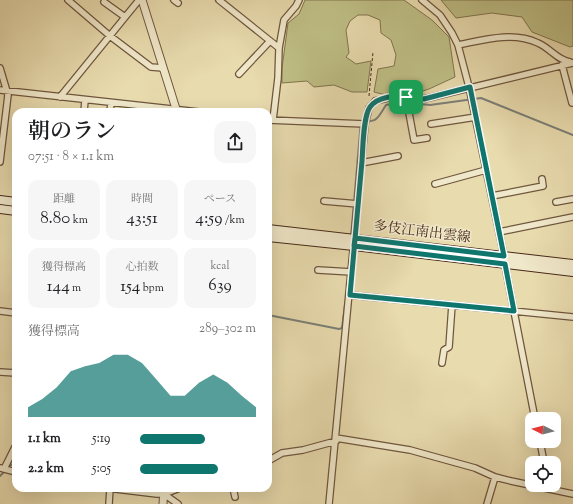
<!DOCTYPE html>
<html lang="ja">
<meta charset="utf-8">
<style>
:root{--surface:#fff;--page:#f6f6f6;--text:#202124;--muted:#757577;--accent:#0f766e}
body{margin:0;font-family:"Sorts Mill Goudy","Noto Serif JP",serif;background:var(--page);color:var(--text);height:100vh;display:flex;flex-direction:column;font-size:15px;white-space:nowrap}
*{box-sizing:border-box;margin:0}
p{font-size:13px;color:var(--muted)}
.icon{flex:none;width:22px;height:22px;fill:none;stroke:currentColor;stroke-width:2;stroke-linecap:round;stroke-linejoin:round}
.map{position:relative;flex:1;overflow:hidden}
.side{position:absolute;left:12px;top:108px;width:260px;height:384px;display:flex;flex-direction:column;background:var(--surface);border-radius:12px;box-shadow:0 4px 16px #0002}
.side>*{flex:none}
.needle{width:26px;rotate:276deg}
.fabs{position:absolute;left:525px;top:412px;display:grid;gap:8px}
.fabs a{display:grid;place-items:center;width:36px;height:36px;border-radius:8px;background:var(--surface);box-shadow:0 4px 16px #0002;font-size:20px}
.pin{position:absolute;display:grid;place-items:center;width:34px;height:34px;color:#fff;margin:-17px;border-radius:8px;box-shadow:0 2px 6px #0006}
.round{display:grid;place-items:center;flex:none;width:42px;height:42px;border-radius:12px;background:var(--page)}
.head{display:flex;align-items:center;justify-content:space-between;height:68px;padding:0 16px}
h1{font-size:22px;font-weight:600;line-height:30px}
.figures{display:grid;grid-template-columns:repeat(3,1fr);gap:6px;height:68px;padding:4px 16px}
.figures div{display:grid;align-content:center;border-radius:10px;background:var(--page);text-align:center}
.figures b{font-size:17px;font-weight:600}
.figures small{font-size:11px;font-weight:400}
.figures p{font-size:11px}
.chart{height:112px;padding:8px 16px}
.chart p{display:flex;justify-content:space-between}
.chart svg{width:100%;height:72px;margin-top:4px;fill:var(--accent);opacity:.7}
ul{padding:0 16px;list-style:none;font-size:13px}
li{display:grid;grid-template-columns:64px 48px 1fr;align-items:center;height:30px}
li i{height:10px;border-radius:5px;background:var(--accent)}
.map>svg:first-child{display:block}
</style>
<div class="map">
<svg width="573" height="504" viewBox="0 0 573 504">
<rect width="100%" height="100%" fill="#e8dbae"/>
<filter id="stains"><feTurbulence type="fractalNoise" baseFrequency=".005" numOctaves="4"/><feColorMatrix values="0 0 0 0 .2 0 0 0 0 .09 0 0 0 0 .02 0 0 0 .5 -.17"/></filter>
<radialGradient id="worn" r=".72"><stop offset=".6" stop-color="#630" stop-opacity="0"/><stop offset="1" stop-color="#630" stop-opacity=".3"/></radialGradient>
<!-- green -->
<path fill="#bebe85" stroke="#82744e" d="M305,0H404L432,20L449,37L455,77L429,89L411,95L398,93L386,95L374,92L378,69L394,66L396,55L391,40L381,33L380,20L368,15H358L350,21L346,30L349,53L346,57L356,64L371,61L367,92H352L334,85L314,87L307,81L282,83V68L288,23L299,14Z
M441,0H573V46L570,47L532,32L522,17L492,13L456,18Z"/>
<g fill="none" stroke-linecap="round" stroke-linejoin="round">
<!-- stream -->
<path stroke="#7a7f77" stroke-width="2" d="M351,237L361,121C378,122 377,119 386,105L401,102L430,105L481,98L573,135
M268,315L339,329L342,328L345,305
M8,468L16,461
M0,476L5,471"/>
<!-- minor casing -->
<g stroke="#6f563e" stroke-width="8">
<path id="minor" d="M68,0L110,36L151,67L163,68
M174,0L178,3
M219,0L279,48
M422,0L440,15L452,33L458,45L469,87L504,256
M104,2L125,17
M458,45C483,40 513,31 538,43C550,48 557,60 570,62
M562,65L572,103H573
M0,68L8,95L0,162
M239,74L270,41
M0,90L199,112
M60,97L139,0
M406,97L414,140L427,138
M84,112L85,100
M110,112L111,103
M268,120L365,124
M273,120L278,78L279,48L284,20L296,6L299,0
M431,124L476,117
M361,163L398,156
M435,184L486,170
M492,196L543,186L542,179
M324,201L358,204
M556,202L573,199
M499,232L573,217
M505,265L535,419
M318,270L352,272
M350,295L573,317
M0,311L16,313
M442,363L444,350L449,347L452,305
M0,372L16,373
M336,438L410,450L475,468L495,477L511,481L573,494
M540,441L544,463
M268,461L282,453L303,450L336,441
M0,468L16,472
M4,469L16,445
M107,488L157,494H164L180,488
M233,488L235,497
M164,494L178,504
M109,504L110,488
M329,504L365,124L369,108L375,101L396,96L424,99L573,63
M487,504L495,477"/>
</g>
<!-- tertiary casing -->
<g stroke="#6f563e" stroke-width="9">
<path id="tertiary" d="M142,0L177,112
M163,504L164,488"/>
</g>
<!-- secondary casing -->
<g stroke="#472918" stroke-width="10">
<path id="secondary" d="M0,200L16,202
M0,209L16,211
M268,229L573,264
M268,237L354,246L573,272"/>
</g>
<!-- path -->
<path stroke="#472918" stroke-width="1" stroke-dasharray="3 2" stroke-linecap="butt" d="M369,96L373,52"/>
<!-- minor -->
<use href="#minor" stroke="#f0e8ca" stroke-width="5.5"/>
<!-- tertiary -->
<use href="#tertiary" stroke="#f0e8ca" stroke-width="7"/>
<!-- secondary -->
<use href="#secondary" stroke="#f0e8ca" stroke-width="8"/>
</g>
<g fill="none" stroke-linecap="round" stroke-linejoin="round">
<!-- route casing -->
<g stroke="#fff" stroke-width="8">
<path id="route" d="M406,97C395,95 377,97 370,107C363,117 363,148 362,161C358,206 354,251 350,295L514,311L505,264L354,246L355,238L504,256L470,87L424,99L406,97"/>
</g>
<!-- route -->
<use href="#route" stroke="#0f766e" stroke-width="5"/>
</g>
<g text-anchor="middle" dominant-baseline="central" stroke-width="3" stroke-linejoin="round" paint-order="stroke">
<!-- street labels -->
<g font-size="14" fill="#472918" stroke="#f0e8ca">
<text transform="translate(422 233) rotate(7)">多伎江南出雲線</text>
</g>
</g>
<rect width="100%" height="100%" filter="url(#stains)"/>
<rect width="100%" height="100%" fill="url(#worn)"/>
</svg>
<div class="fabs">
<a><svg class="needle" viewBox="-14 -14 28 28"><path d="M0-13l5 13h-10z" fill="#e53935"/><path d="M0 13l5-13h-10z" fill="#757577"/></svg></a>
<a><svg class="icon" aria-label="locate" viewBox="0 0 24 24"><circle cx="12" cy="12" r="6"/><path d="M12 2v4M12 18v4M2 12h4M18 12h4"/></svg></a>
</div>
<div class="pin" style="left:406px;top:97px;background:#1e9e55"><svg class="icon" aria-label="arrive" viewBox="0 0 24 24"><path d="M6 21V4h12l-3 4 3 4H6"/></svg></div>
<section class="side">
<div class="head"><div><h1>朝のラン</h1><p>07:51 · 8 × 1.1 km</p></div><a class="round"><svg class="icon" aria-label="share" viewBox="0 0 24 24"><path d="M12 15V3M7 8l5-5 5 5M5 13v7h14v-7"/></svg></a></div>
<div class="figures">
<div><p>距離</p><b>8.80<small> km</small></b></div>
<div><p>時間</p><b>43:51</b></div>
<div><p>ペース</p><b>4:59<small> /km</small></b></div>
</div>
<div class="figures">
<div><p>獲得標高</p><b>144<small> m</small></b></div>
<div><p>心拍数</p><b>154<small> bpm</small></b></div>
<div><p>kcal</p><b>639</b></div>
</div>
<div class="chart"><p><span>獲得標高</span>289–302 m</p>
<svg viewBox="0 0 160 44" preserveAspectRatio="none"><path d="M0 44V38L10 33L20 26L30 16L40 13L50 11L60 6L70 6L80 11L90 21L100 31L110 31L120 23L130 18L140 23L150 31L160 38V44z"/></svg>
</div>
<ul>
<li><b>1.1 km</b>5:19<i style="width:56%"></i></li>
<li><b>2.2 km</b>5:05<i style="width:67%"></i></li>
</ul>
</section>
</div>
